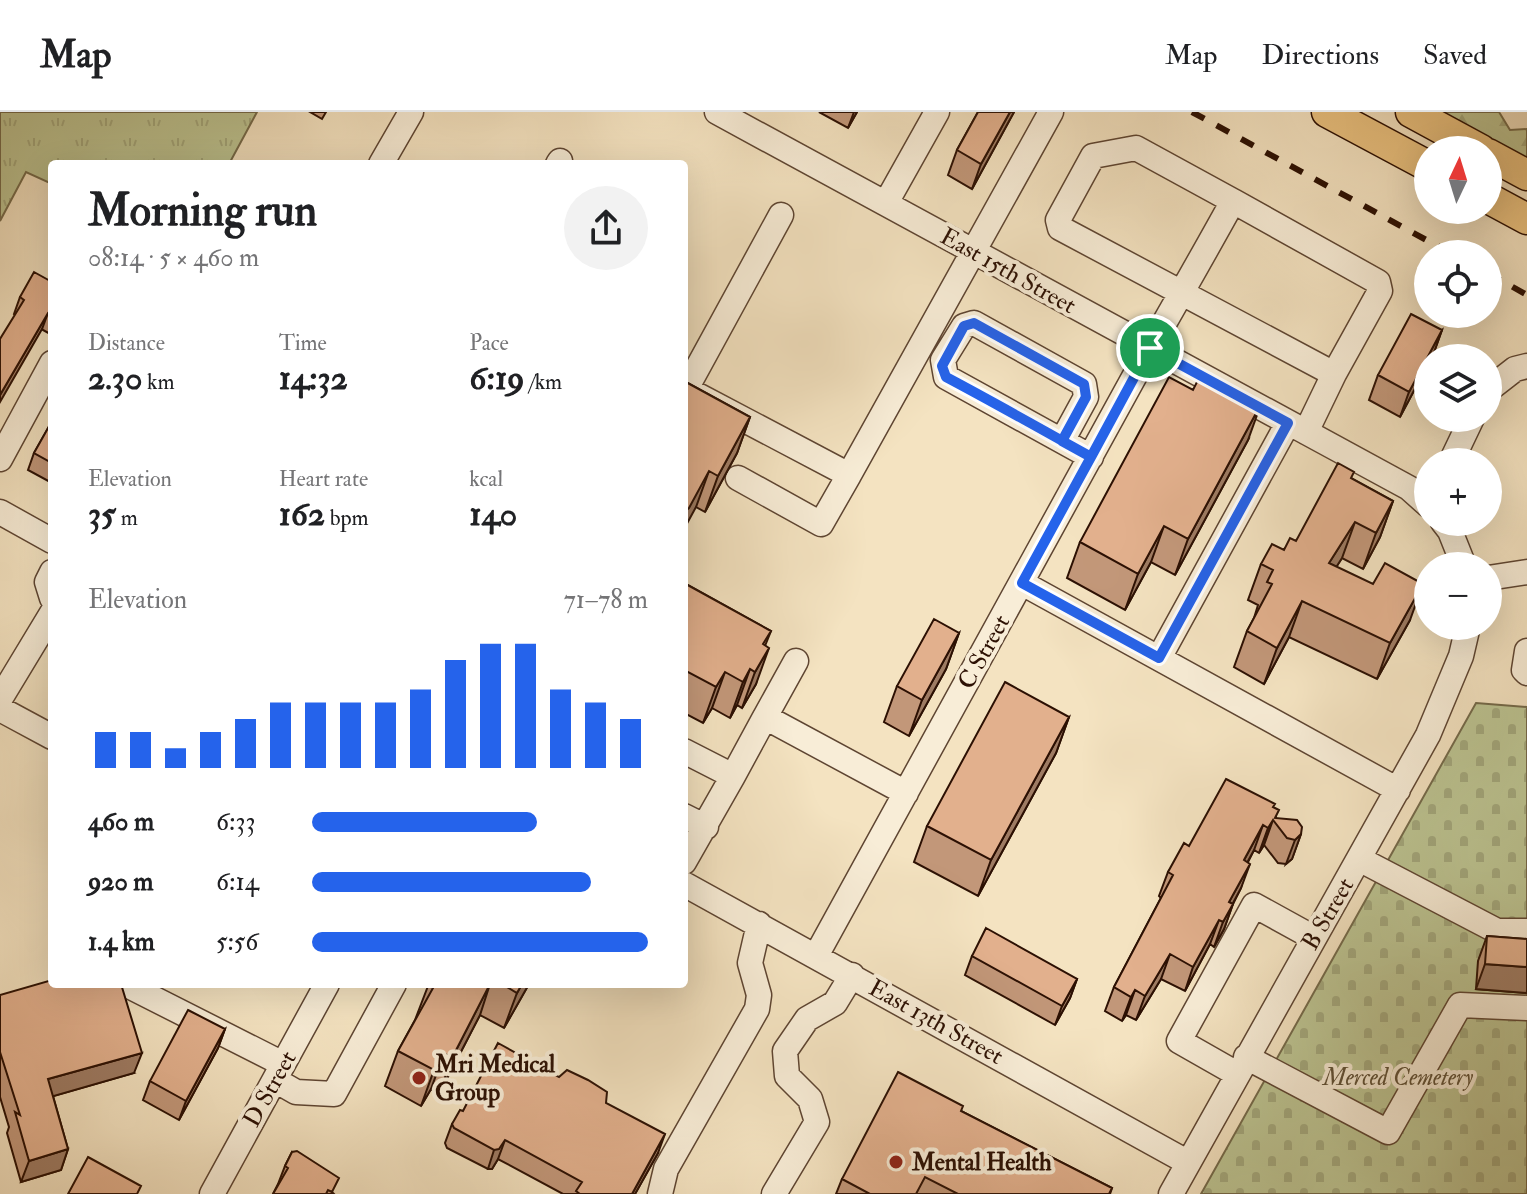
<!DOCTYPE html>
<meta charset="utf-8">
<style>
:root{--surface:#fff;--page:#f2f2f2;--text:#202124;--muted:#757577;--line:#e0e0e0;--accent:#2563eb}
body{margin:0;font-family:"IM FELL Double Pica",serif;background:var(--page);color:var(--text);height:100vh;display:flex;flex-direction:column;font-size:30px;white-space:nowrap}
*{box-sizing:border-box;margin:0}
p{font-size:26px;color:var(--muted)}
.icon{flex:none;width:44px;height:44px;fill:none;stroke:currentColor;stroke-width:2;stroke-linecap:round;stroke-linejoin:round}
.map{position:relative;flex:1;overflow:hidden}
.side{position:absolute;left:48px;top:48px;width:640px;height:828px;display:flex;flex-direction:column;background:var(--surface);border-radius:8px;box-shadow:0 8px 32px #0002}
.side>*{flex:none}
.needle{width:52px;rotate:4deg}
.controls{position:absolute;left:1414px;top:24px;display:grid;gap:16px}
.controls a{display:grid;place-items:center;width:88px;height:88px;border-radius:50%;background:var(--surface);box-shadow:0 8px 32px #0002;font-size:40px}
.pin{position:absolute;display:grid;place-items:center;width:68px;height:68px;color:#fff;margin:-34px;border:4px solid #fff;border-radius:50%;box-shadow:0 2px 8px #0007}
.round{display:grid;place-items:center;flex:none;width:84px;height:84px;border-radius:42px;background:var(--page)}
.headline{display:flex;align-items:center;justify-content:space-between;height:136px;padding:0 40px}
h1{font-size:44px;font-weight:700;line-height:60px}
.figures{display:grid;grid-template-columns:repeat(3,1fr);gap:12px;height:136px;padding:8px 40px}
.figures div{display:grid;align-content:center}
.figures b{font-size:34px;font-weight:700}
.figures small{font-size:22px;font-weight:400}
.figures p{font-size:22px}
.chart{height:224px;padding:16px 40px}
.chart p{display:flex;justify-content:space-between}
.chart svg{width:100%;height:144px;margin-top:8px;stroke:var(--accent);stroke-width:6}
ul{padding:0 40px;list-style:none;font-size:26px}
li{display:grid;grid-template-columns:128px 96px 1fr;align-items:center;height:60px}
li i{height:20px;border-radius:10px;background:var(--accent)}
header{display:flex;align-items:center;gap:48px;box-sizing:border-box;height:112px;padding:0 40px;background:var(--surface);border-bottom:2px solid var(--line)}
header strong{font-size:38px}
nav{display:flex;gap:44px;margin-inline-start:auto;font-size:28px}
.map>svg:first-child{display:block}
</style>
<header>
<strong>Map</strong>
<nav><a>Map</a><a>Directions</a><a>Saved</a></nav>
</header>
<div class="map">
<svg width="1527" height="1082" viewBox="0 0 1527 1082">
<defs>
<pattern id="grass-tufts" width="24" height="20" patternUnits="userSpaceOnUse" patternTransform="scale(2)"><rect width="24" height="20" fill="#bcc492"/><path d="M3 7l-1-3M5 7V3M7 7l1-3M15 17l-1-3M17 17v-4M19 17l1-3" fill="none" stroke="#a2a77c"/></pattern>
<pattern id="forest-firs" width="22" height="20" patternUnits="userSpaceOnUse" patternTransform="scale(2)"><rect width="22" height="20" fill="#bcc492"/><path d="M5 1l3.5 6h-7zM16 11l3.5 6h-7z" fill="#a2a77c"/></pattern>
<pattern id="cemetery-stones" width="16" height="16" patternUnits="userSpaceOnUse" patternTransform="scale(2)"><rect width="16" height="16" fill="#bcc492"/><path d="M2 7V4a2 2 0 0 1 4 0v3zM10 15v-3a2 2 0 0 1 4 0v3z" fill="#a2a77c"/></pattern>
</defs>
<rect width="100%" height="100%" fill="#f4e3c1"/>
<filter id="stains"><feTurbulence type="fractalNoise" baseFrequency=".0025" numOctaves="4"/><feColorMatrix values="0 0 0 0 .2 0 0 0 0 .09 0 0 0 0 .02 0 0 0 .5 -.17"/></filter>
<radialGradient id="worn" r=".72"><stop offset=".6" stop-color="#630" stop-opacity="0"/><stop offset="1" stop-color="#630" stop-opacity=".3"/></radialGradient>
<!-- grass -->
<path fill="url(#grass-tufts)" stroke="#746a4a" stroke-width="2" d="M0,0H257L229,52H52V72L26,60L0,109Z"/>
<!-- forest -->
<path fill="url(#forest-firs)" stroke="#746a4a" stroke-width="2" d="M1439,0H1499L1510,18L1527,17V48Z"/>
<!-- cemetery -->
<path fill="url(#cemetery-stones)" stroke="#746a4a" stroke-width="2" d="M1476,591L1527,595V1082H1201Z"/>
<g fill="none" stroke-linecap="round" stroke-linejoin="round">
<!-- minor casing -->
<g stroke="#5e4532" stroke-width="27">
<path id="minor" d="M717,0L1409,376L1428,393
M381,52L411,0
M558,52L560,49
M886,91L937,0
M781,103L686,277L849,363L1051,0
M1488,278L1515,257L1527,254
M1306,320L1334,262
M1062,329L1086,285L1084,272L974,211L964,214L943,248L946,265L1091,345
M0,347L52,251
M1451,350L1472,306
M738,366L821,412L849,363
M0,400L52,429
M1443,410L1450,419L1464,454
M52,460L47,470L52,486
M1488,466L1527,460
M1022,471L1398,678
M1527,539L1524,558L1527,561
M1159,546L1288,311
M0,587L52,501
M0,597L52,625
M765,605L796,549
M684,639L733,664L684,750
M733,664L765,605L906,681
M684,704L706,715
M1359,747L1497,819H1527
M684,772L1187,1050
M816,844L1150,236C1178,187 1206,138 1233,89L1136,36L1093,44L1058,108L1060,116L1334,262L1380,179L1378,170L1233,89
M125,872L283,952
M1246,945L1388,1020L1460,893L1527,896
M1237,962L1179,929L1254,793L1314,826
M275,968L296,980L334,982L394,872
M212,1082L327,872
M660,1082L666,1057L757,897L759,883L750,851L759,812
M774,1082L817,1010L810,987L787,964L785,939L807,907L835,891L852,863
M1171,1082L1428,623L1461,544L1468,514"/>
</g>
<!-- major casing -->
<g stroke="#2c1003" stroke-width="33">
<path id="major" d="M1327,0L1428,54
M1411,0L1481,38
M1488,42L1527,63
M1488,86L1527,107"/>
</g>
<!-- minor -->
<use href="#minor" stroke="#f8edd7" stroke-width="24"/>
<!-- major -->
<use href="#major" stroke="#eac280" stroke-width="30"/>
<!-- rail -->
<path stroke="#2c1003" stroke-width="6" stroke-dasharray="14 14" stroke-linecap="butt" d="M1192,0L1452,142
M1488,161L1527,183"/>
</g>
<!-- wall -->
<path fill="#c29779" stroke="#2c1003" stroke-width="2" d="M310,0H326L322,7Z
M819,0H857L848,16Z
M978,0H1014L972,77L948,63L957,38Z
M52,170V223L14,202L20,185Z
M1442,218L1433,243L1400,305L1369,288L1378,263Z
M684,269L750,305L737,341L705,400L696,395Z
M52,309V371L28,358L34,341Z
M1248,328L1175,463L1151,450L1125,498L1067,466L1080,430Z
M1352,367L1393,389L1380,425L1363,457L1342,446L1336,455L1410,508L1377,567L1289,525L1264,572L1234,555L1247,519L1254,506L1258,493L1248,488L1261,452L1296,429Z
M684,471L771,519L765,534L756,572L742,596L737,593L730,606L712,596L703,611L684,601Z
M959,521L946,557L909,624L884,610L897,574Z
M1069,605L1056,641L978,784L914,750L927,714Z
M1274,696L1276,706L1301,722L1292,747L1286,752L1278,751L1264,733L1259,741L1254,738L1248,750L1241,776L1233,792L1224,817L1214,835L1210,832L1185,879L1161,867L1136,908L1126,903L1122,909L1105,899L1114,875L1161,786L1159,784L1168,760L1189,734Z
M1487,824L1527,827V881L1476,877L1478,849Z
M972,844L1077,867L1070,886L1055,913L965,863Z
M425,872H529L504,916L480,903L439,982L431,977L421,994L385,974L398,939L415,908L428,874Z
M0,883L134,961L53,984L68,1037L61,1058L21,1070L7,1021L9,1015L0,985Z
M225,917L218,936L179,1008L143,988L150,969Z
M463,999L658,1041L635,1082H563L498,1047L492,1057H488L447,1036L445,1031L452,1012Z
M961,999L1112,1076L1110,1082H836L842,1067Z
M292,1040L334,1082H273L278,1072L285,1054Z"/>
<!-- shaded-wall -->
<path fill="#9e7b63" stroke="#2c1003" stroke-width="2" d="M854,0H857L848,16Z
M1010,0H1014L972,77L981,52Z
M48,201L42,217L0,290V283Z
M1442,218L1433,243L1431,246H1428V252L1400,305L1409,280Z
M1261,292L1248,328L1175,463L1188,427Z
M750,305L737,341L705,400L718,364Z
M709,359L696,395L684,417V400Z
M1393,389L1380,425L1363,457L1376,421Z
M1355,410L1342,446L1316,487L1329,451Z
M1164,414L1151,450L1125,498L1138,462Z
M1423,472L1410,508L1377,567L1390,531Z
M1302,489L1289,525L1264,572L1277,536Z
M959,521L946,557L909,624L922,588Z
M769,536L756,572L742,596L755,560Z
M750,557L737,593L730,606L743,570Z
M725,560L712,596L703,611L716,575Z
M1069,605L1056,641L978,784L991,748Z
M1273,708L1264,733L1259,741L1268,716Z
M1263,713L1254,738L1235,773L1244,748Z
M1301,722L1292,747L1286,752L1295,728Z
M1250,752L1241,776L1223,810L1229,790Z
M1233,792L1224,817L1214,835L1223,810Z
M1219,808L1210,832L1185,879L1193,855Z
M1170,842L1161,867L1136,908L1145,884Z
M1485,852L1527,855V881L1476,877Z
M1077,867L1070,886L1055,913L1062,894Z
M490,872L480,903L439,982L452,946Z
M522,872H529L504,916L517,881Z
M1135,878L1126,903L1122,909L1131,885Z
M225,917L218,936L179,1008L186,989Z
M142,941L134,961L40,988L48,967Z
M444,941L431,977L421,994L434,958Z
M665,1022L658,1041L635,1082H632Z
M505,1028L498,1047L492,1057H488L494,1038Z
M68,1037L61,1058L21,1070L29,1049Z"/>
<!-- building -->
<path fill="#e2b08d" stroke="#2c1003" stroke-width="2" d="M978,0H1010L981,52L957,38Z
M34,160L52,170V203L48,201L0,283V227L24,188L20,185Z
M1411,202L1442,218L1409,280L1378,263Z
M1202,260L1261,292L1188,427L1164,414L1138,462L1080,430L1169,265L1193,278Z
M684,269L750,305L718,364L709,359L689,396L684,400Z
M52,309V351L34,341Z
M1338,351L1354,360L1351,366L1393,389L1376,421L1355,410L1329,451L1373,472L1385,451L1423,472L1390,531L1302,489L1277,536L1247,519L1272,472L1267,470L1273,458L1261,452L1272,432L1284,438L1290,426L1296,429Z
M684,471L771,519L763,532L769,536L755,560L750,557L743,570L725,560L716,575L684,558Z
M934,507L959,521L922,588L897,574Z
M1005,570L1069,605L991,748L927,714Z
M1226,667L1275,692L1273,695L1279,698L1275,706L1297,708L1302,715L1301,722L1295,728L1287,726L1273,708L1268,716L1263,713L1244,748L1250,752L1229,790L1233,792L1223,810L1219,808L1193,855L1170,842L1145,884L1135,878L1131,885L1114,875L1173,763L1168,760L1184,731L1189,734Z
M986,816L1077,867L1062,894L972,844Z
M1487,824L1527,827V855L1485,852Z
M52,868V872H121L142,941L48,967L68,1037L29,1049L15,1000L20,1003L0,940V883Z
M429,872H490L452,946L444,941L434,958L398,939L433,876L428,874Z
M502,872H522L517,881Z
M188,898L225,917L186,989L150,969Z
M498,931L559,965L567,958L588,968L607,980L606,991L665,1022L632,1082H580L576,1079L582,1070L505,1028L499,1037L494,1038L454,1016L452,1012L460,998L463,999Z
M898,960L963,994L961,999L1112,1076L1109,1082H958L925,1065L916,1082H870L842,1067Z
M297,1039L339,1066L332,1080L328,1078L326,1082H273L288,1056L285,1054L292,1040Z
M88,1045L141,1074L137,1082H68Z"/>
<g fill="none" stroke-linecap="round" stroke-linejoin="round">
<!-- route casing -->
<g stroke="#fff" stroke-width="16">
<path id="route" d="M1150,236L1091,345C1043,318 995,291 946,265L942,254L964,214L974,211L1084,272L1086,285L1062,329L1091,345L1022,471L1159,546L1288,311L1150,236"/>
</g>
<!-- route -->
<use href="#route" stroke="#2563eb" stroke-width="10"/>
</g>
<!-- markers -->
<g fill="#8f2418" stroke="#f8edd7" stroke-width="3">
<circle cx="419" cy="966" r="8"/>
<circle cx="896" cy="1050" r="8"/>
</g>
<g text-anchor="middle" dominant-baseline="central" stroke-width="8" stroke-linejoin="round" paint-order="stroke">
<!-- street labels -->
<g font-size="24" fill="#2c1003" stroke="#f8edd7">
<text transform="translate(1008 159) rotate(29)">East 15th Street</text>
<text transform="translate(984 540) rotate(-61)">C Street</text>
<text transform="translate(1328 802) rotate(-60)">B Street</text>
<text transform="translate(936 910) rotate(29)">East 13th Street</text>
<text transform="translate(270 977) rotate(-61)">D Street</text>
</g>
<!-- poi labels -->
<g font-size="24" font-weight="bold" fill="#2c1003" stroke="#f8edd7" text-anchor="start">
<text x="435" y="952">Mri Medical<tspan x="435" dy="28">Group</tspan></text>
<text x="912" y="1050">Mental Health</text>
</g>
<!-- park labels -->
<g font-size="24" font-style="italic" fill="#5e4f35" stroke="#f8edd7">
<text x="1398" y="965">Merced Cemetery</text>
</g>
</g>
<rect width="100%" height="100%" filter="url(#stains)"/>
<rect width="100%" height="100%" fill="url(#worn)"/>
</svg>
<div class="controls">
<a><svg class="needle" viewBox="-14 -14 28 28"><path d="M0-13l5 13h-10z" fill="#e53935"/><path d="M0 13l5-13h-10z" fill="#757577"/></svg></a>
<a><svg class="icon" aria-label="locate" viewBox="0 0 24 24"><circle cx="12" cy="12" r="6"/><path d="M12 2v4M12 18v4M2 12h4M18 12h4"/></svg></a>
<a><svg class="icon" aria-label="layers" viewBox="0 0 24 24"><path d="M12 4l9 5-9 5-9-5zM3 14l9 5 9-5"/></svg></a>
<a>+</a>
<a>−</a>
</div>
<div class="pin" style="left:1150px;top:236px;background:#1e9e55"><svg class="icon" aria-label="arrive" viewBox="0 0 24 24"><path d="M6 21V4h12l-3 4 3 4H6"/></svg></div>
<section class="side">
<div class="headline"><div><h1>Morning run</h1><p>08:14 · 5 × 460 m</p></div><a class="round"><svg class="icon" aria-label="share" viewBox="0 0 24 24"><path d="M12 15V3M7 8l5-5 5 5M5 13v7h14v-7"/></svg></a></div>
<div class="figures">
<div><p>Distance</p><b>2.30<small> km</small></b></div>
<div><p>Time</p><b>14:32</b></div>
<div><p>Pace</p><b>6:19<small> /km</small></b></div>
</div>
<div class="figures">
<div><p>Elevation</p><b>35<small> m</small></b></div>
<div><p>Heart rate</p><b>162<small> bpm</small></b></div>
<div><p>kcal</p><b>140</b></div>
</div>
<div class="chart"><p><span>Elevation</span>71–78 m</p>
<svg viewBox="0 0 160 44" preserveAspectRatio="none"><path d="M5 44V33M15 44V33M25 44V38M35 44V33M45 44V29M55 44V24M65 44V24M75 44V24M85 44V24M95 44V20M105 44V11M115 44V6M125 44V6M135 44V20M145 44V24M155 44V29"/></svg>
</div>
<ul>
<li><b>460 m</b>6:33<i style="width:67%"></i></li>
<li><b>920 m</b>6:14<i style="width:83%"></i></li>
<li><b>1.4 km</b>5:56<i style="width:100%"></i></li>
</ul>
</section>
</div>
